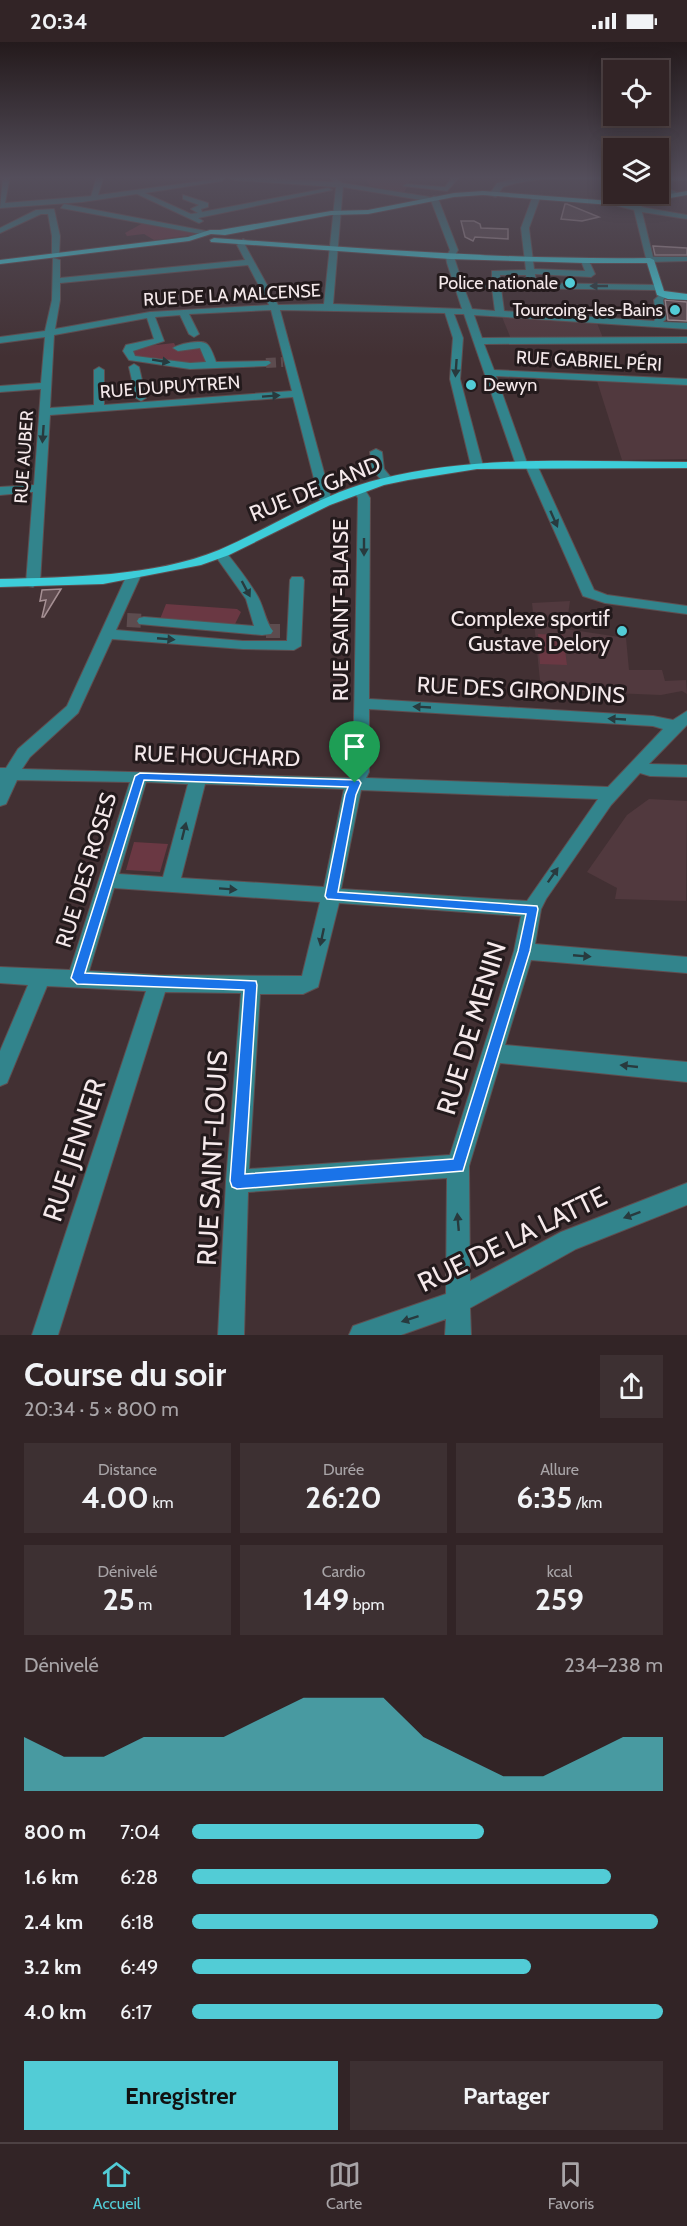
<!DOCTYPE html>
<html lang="fr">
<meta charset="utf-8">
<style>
:root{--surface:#322426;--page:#3d3032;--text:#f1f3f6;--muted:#a8a4a7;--line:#4d4143;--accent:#52ccd6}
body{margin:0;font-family:Cabin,sans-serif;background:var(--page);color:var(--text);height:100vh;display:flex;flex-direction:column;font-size:22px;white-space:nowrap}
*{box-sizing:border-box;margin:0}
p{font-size:20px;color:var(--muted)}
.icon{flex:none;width:33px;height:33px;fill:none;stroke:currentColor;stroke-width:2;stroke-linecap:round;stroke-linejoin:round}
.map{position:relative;height:1293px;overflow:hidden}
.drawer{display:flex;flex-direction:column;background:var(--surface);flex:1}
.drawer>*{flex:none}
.tools{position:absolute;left:603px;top:18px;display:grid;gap:12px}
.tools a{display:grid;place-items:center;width:66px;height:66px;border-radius:0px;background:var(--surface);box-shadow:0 3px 15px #0003,0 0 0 2px var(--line);font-size:30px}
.pin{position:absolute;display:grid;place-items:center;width:51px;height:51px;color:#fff;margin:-62px -26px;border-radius:50% 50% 50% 0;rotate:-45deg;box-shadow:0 0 6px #0007}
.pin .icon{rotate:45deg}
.round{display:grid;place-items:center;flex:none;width:63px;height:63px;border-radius:0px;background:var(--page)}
.head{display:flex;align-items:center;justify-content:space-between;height:102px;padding:0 24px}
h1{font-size:33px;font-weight:700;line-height:45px}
.stats{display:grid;grid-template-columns:repeat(3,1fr);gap:9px;height:102px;padding:6px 24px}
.stats div{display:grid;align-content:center;border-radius:0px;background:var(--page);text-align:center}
.stats b{font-size:30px;font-weight:700}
.stats small{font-size:16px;font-weight:400}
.stats p{font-size:16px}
.chart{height:168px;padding:12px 24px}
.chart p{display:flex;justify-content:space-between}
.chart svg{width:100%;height:108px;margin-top:6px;fill:var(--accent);opacity:.7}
.cta{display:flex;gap:12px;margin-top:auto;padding:12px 24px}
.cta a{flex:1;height:69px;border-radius:0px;background:var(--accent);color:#111;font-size:24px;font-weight:700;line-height:69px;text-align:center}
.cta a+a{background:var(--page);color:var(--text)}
ul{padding:0 24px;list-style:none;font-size:20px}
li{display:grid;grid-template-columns:96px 72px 1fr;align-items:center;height:45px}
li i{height:15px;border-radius:8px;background:var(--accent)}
.status{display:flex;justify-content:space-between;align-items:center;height:42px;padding:0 30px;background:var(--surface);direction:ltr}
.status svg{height:16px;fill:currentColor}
.tab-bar{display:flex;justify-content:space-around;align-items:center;height:84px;border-top:2px solid var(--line);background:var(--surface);font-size:16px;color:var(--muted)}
.tab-bar a{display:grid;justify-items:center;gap:3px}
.tab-bar .on{color:var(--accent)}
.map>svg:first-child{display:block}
</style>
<div class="status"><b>20:34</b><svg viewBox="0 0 49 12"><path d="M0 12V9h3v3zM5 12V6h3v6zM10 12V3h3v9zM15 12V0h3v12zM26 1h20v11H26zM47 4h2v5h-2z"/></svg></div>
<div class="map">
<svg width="687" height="1293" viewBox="0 0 687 1293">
<rect width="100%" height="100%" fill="#423033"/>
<!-- built -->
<path fill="#51393e" d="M502,275L597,281L603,296L511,297Z
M597,339L687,342V417L622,418Z
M570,559L566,587L626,596L629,628H662L665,639L686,638L687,652L682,649L661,653L541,648L532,561Z
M649,757L687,759L686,859L615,857L617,846L587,830L627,773Z"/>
<!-- green -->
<path fill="#6a3843" d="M365,134H412L404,151L370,144Z
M143,181L194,191L193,193L154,198L144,192L127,194L125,191Z
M174,301L177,307L200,305L208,320L189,323L133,314V307L138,305Z
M166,562L237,567L241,570L234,584L160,577Z
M538,592L563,593L567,623L540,622Z
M134,800L168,802L160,830L126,828Z"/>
<!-- building -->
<path fill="#5f4b4f" stroke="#a69094" stroke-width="1.5" d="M565,162H567L599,175L582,179L561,177Z
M461,179H474L480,182L481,186L508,187V197L475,195L473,199L465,195Z
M653,204L687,206V213H655Z
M665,258L687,260V279L668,278Z
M61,547L44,575H42L46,558L40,559L42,548Z"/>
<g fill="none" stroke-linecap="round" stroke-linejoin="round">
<!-- minor-tunnel-far1 -->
<path stroke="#5d4c4f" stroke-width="10" stroke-dasharray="10 5" stroke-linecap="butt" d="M266,321L283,320"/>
<!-- minor-tunnel -->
<path stroke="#5d4c4f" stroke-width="14" stroke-dasharray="14 7" stroke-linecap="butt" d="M127,578L144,579
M266,589H284"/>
<!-- minor casing -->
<g stroke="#5f4e50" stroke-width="2">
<path id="minor" d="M3,134H10L5,161L91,154L97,134H104L98,153L224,136L222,139L145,151L191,172L198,171L191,167L199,163L183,157V153L208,161V165L201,167L202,170L328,146L332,148L198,176L203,179L199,181L137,152L82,160L0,166Z
M231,134L334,140L331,137L335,135L342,141L430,155L427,159L343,145L333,262L462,267L447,221L446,215L450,208L430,156L434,154L438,156L458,208L454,215L462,240L492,241V229L526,228L521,186L532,156L536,154L540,156L529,186L534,227L585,229L581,219L585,217L589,219L595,232L591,235L535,232L536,241L660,243L661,245L657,248L501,246L504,269L654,279L656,276L654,258L663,250L667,253L663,258L666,277L663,280L687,281V287L474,273L482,296L687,295V301L484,302L494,328L687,337V343L496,334L527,421L531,420L537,423L594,548L607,553L687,564V572L605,561L583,554L526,425L522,426L516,423L464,272H454L463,296L460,337L483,424L477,427L471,424L450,337L453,296L445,271L280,268L332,460L330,463H322L320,460L293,355L50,373L40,541L33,545L28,544L26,541L33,450L0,453V445L34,443L41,347L0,350V344L41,341L45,295L0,301V295L45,289L52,258L53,216L60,218V236L245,218L237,203L243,197L247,199L245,203L278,263L324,262L336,145L233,138L230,136ZM248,223L269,263L150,270L55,287L60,258V241ZM500,233H526L527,241H501ZM464,246H492L495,269L472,267ZM271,268L292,349L104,363V328L99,325L94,328V363L50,366L54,293L147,276L154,297L126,303L123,309L129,318L190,327L266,324L271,321L269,319L216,320C214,315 211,305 207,302C201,297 178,302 173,306L178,309L200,306L206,320L190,321L135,314L133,309L164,299L155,275L180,273L189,292L194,295L199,292L189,272Z
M453,134H460L447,149L403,144L407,142L445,145Z
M525,134H614V138C576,137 539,133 503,145L496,155L489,153L497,141Z
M687,134V138L658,139V135Z
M658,143L676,150L677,152L673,154L658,148Z
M641,157L648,159L641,165L687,173V177L642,170L653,215H687V219L647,220L634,168L618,164L622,162L634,164Z
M64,162L206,189L210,191L206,193L61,166Z
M54,167L60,194L59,214L52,212V194L48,172H41L0,191V186L36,168Z
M134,322L139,325L146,356L141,359L136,356L129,325Z
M376,407L382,410L384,427L393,438L391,440H383L372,427L370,410Z
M359,444L363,445L370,456L369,657L653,674L673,678L687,669V683L649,722L687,723V735L650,734L640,731L611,763L546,857L541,867L535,902L687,915V931L531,918L505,1003L687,1020V1040L500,1021L469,1124L470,1239L561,1190L687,1141V1163L576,1207L470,1266L471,1293H445L446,1277L401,1293H349L353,1284L446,1252L447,1136L248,1150L244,1293H218L226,1139L241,951L165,950L58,1293H32L146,949L47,944L7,1041L0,1044V1009L28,943L0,941V925L70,928L130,740L17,738L6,762L0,764V726H6L18,707L67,664L127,533L134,529L141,533L116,588L243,599H287L290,538L292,535H302L304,538L301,604L294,608L243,607L112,597L78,671L30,715L22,727L350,736L353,730L358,456L353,448ZM369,667L653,684L663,687L608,745L366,736L369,730ZM146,740L188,742L163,835L119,832ZM205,742L344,747L324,845L181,836ZM361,748L598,757L527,859L341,847ZM114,846L320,860L302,934L158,933L89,929ZM339,861L521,874L514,909L450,1113L249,1127L260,952H303L318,945Z
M220,508L225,509C237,524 249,539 258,555C264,566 266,581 273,589L271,592L262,593L139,582L137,579L139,576L144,575L254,584L246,557L214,512Z"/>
</g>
<!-- major casing -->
<g stroke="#5f4e50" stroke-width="2">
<path id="major" d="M483,149L624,160L687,149V153L624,164L483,153L454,155L368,172L331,173L225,193L211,192L189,199L0,222V218L188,195L210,188H220L331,169L368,168L454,151Z
M214,196C359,206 504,218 650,216L654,218L664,249L687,252V258L668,257L657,253L647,221H585L450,217L211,200L210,198Z
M687,420V426L477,427L408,438L384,443L330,463L229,513L201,523L103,542L0,545V537C70,535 153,535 219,508C273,485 322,451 380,437C480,412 585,420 687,420Z"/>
</g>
<!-- minor -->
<use href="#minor" fill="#32848c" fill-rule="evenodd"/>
<!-- major -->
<use href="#major" fill="#3dcdd9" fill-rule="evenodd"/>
</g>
<!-- one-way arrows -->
<defs><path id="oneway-solid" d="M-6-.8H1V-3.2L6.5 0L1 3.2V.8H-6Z" transform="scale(1.5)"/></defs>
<g fill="#283a3e">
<use href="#oneway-solid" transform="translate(599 244) rotate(-180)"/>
<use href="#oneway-solid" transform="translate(161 319) rotate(9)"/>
<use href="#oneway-solid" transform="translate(456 326) rotate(94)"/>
<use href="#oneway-solid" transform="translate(271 354) rotate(-4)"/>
<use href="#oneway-solid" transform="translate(43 392) rotate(94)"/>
<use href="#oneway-solid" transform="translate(554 477) rotate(66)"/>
<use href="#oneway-solid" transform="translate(364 505) rotate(90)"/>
<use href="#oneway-solid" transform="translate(246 547) rotate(62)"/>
<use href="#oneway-solid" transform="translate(166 597) rotate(5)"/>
<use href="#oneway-solid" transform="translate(422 665) rotate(-177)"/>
<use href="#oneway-solid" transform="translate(617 677) rotate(-177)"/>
<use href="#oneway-solid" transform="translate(184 789) rotate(-76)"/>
<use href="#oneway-solid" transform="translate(553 833) rotate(-55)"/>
<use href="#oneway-solid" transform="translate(228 847) rotate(4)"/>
<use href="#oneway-solid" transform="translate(322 895) rotate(102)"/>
<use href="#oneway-solid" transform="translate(582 914) rotate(5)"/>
<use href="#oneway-solid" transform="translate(629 1024) rotate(-174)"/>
<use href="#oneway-solid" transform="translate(632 1173) rotate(160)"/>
<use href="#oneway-solid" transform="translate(458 1180) rotate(-95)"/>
<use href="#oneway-solid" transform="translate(410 1277) rotate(162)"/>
</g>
<!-- sky -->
<linearGradient id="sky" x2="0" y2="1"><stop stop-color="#241a1c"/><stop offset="0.43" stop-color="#544e5b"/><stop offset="1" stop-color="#544e5b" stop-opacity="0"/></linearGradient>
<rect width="687" height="315" fill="url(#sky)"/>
<!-- route -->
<path fill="#1a73e8" stroke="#fff" stroke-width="1.5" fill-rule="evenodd" d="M140,731L359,738L361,741L356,753L338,850L537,864L538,867L530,909L463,1129L237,1147L232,1145L230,1139L244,948L77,942L71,936L135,734ZM144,738L348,745L345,753L325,854L327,857L526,872L518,909L453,1117L245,1132L257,943L256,939L85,931Z"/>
<!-- markers -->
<g fill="#52ccd6" stroke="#231a1c" stroke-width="2">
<circle cx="570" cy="241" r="6"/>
<circle cx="675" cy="268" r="6"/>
<circle cx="471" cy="343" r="6"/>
<circle cx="622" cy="589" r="6"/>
</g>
<g text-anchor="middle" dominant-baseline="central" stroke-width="6" stroke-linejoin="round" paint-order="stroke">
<!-- far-poi labels -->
<g font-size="18" fill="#f5e9eb" stroke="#231a1c" text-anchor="end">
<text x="558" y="241">Police nationale</text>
<text x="663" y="268">Tourcoing-les-Bains</text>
<text x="483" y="343" text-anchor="start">Dewyn</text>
</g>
<!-- far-street labels -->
<g font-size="18" fill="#f5e9eb" stroke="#231a1c">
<text transform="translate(232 253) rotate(-3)">RUE DE LA MALCENSE</text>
<text transform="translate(589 319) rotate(3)">RUE GABRIEL PÉRI</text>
<text transform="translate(170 345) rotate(-4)">RUE DUPUYTREN</text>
<text transform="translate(24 415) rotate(-86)">RUE AUBER</text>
</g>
<!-- street labels -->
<g font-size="22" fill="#f5e9eb" stroke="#231a1c">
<text transform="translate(315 447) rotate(-22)">RUE DE GAND</text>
<text transform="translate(340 568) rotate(-90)">RUE SAINT-BLAISE</text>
<text transform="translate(521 648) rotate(3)">RUE DES GIRONDINS</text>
<text transform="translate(217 714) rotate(2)">RUE HOUCHARD</text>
<text transform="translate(86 828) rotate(-73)">RUE DES ROSES</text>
</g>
<!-- poi labels -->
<g font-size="22" fill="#f5e9eb" stroke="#231a1c" text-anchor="end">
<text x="610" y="576">Complexe sportif<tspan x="610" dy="25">Gustave Delory</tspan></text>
</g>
<!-- near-street labels -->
<g font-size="27" fill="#f5e9eb" stroke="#231a1c">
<text transform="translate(471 986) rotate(-73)">RUE DE MENIN</text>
<text transform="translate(74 1108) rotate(-72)">RUE JENNER</text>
<text transform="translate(212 1116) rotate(-87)">RUE SAINT-LOUIS</text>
<text transform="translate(512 1197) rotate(-26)">RUE DE LA LATTE</text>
</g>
</g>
</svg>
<div class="tools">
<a><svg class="icon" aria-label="locate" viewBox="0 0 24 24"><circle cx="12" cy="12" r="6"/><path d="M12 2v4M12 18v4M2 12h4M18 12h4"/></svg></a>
<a><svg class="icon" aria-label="layers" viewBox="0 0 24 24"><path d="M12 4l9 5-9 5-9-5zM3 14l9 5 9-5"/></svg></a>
</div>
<div class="pin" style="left:355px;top:741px;background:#1e9e55"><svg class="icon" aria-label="arrive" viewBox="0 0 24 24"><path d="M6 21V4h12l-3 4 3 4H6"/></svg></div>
</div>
<section class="drawer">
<div class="head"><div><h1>Course du soir</h1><p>20:34 · 5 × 800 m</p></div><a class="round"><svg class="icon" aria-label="share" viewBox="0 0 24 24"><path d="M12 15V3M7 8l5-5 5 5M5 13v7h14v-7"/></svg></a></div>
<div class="stats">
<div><p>Distance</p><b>4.00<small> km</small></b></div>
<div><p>Durée</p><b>26:20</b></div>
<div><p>Allure</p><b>6:35<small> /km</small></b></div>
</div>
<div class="stats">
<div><p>Dénivelé</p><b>25<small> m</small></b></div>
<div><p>Cardio</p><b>149<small> bpm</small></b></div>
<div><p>kcal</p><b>259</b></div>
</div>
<div class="chart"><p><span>Dénivelé</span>234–238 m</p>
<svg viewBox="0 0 160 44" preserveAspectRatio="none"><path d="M0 44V22L10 30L20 30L30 22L40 22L50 22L60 14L70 6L80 6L90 6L100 22L110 30L120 38L130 38L140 30L150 22L160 22V44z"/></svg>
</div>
<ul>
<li><b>800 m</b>7:04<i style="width:62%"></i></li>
<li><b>1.6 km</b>6:28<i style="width:89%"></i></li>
<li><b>2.4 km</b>6:18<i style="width:99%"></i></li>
<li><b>3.2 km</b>6:49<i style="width:72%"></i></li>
<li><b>4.0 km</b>6:17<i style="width:100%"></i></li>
</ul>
<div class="cta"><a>Enregistrer</a><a>Partager</a></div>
</section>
<nav class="tab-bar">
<a class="on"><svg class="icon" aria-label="home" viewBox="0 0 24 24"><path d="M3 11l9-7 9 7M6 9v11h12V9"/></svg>Accueil</a>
<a><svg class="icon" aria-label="map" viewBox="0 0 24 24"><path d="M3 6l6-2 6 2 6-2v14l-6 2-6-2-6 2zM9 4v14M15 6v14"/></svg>Carte</a>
<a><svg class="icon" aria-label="saved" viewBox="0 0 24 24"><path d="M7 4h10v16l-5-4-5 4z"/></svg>Favoris</a>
</nav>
